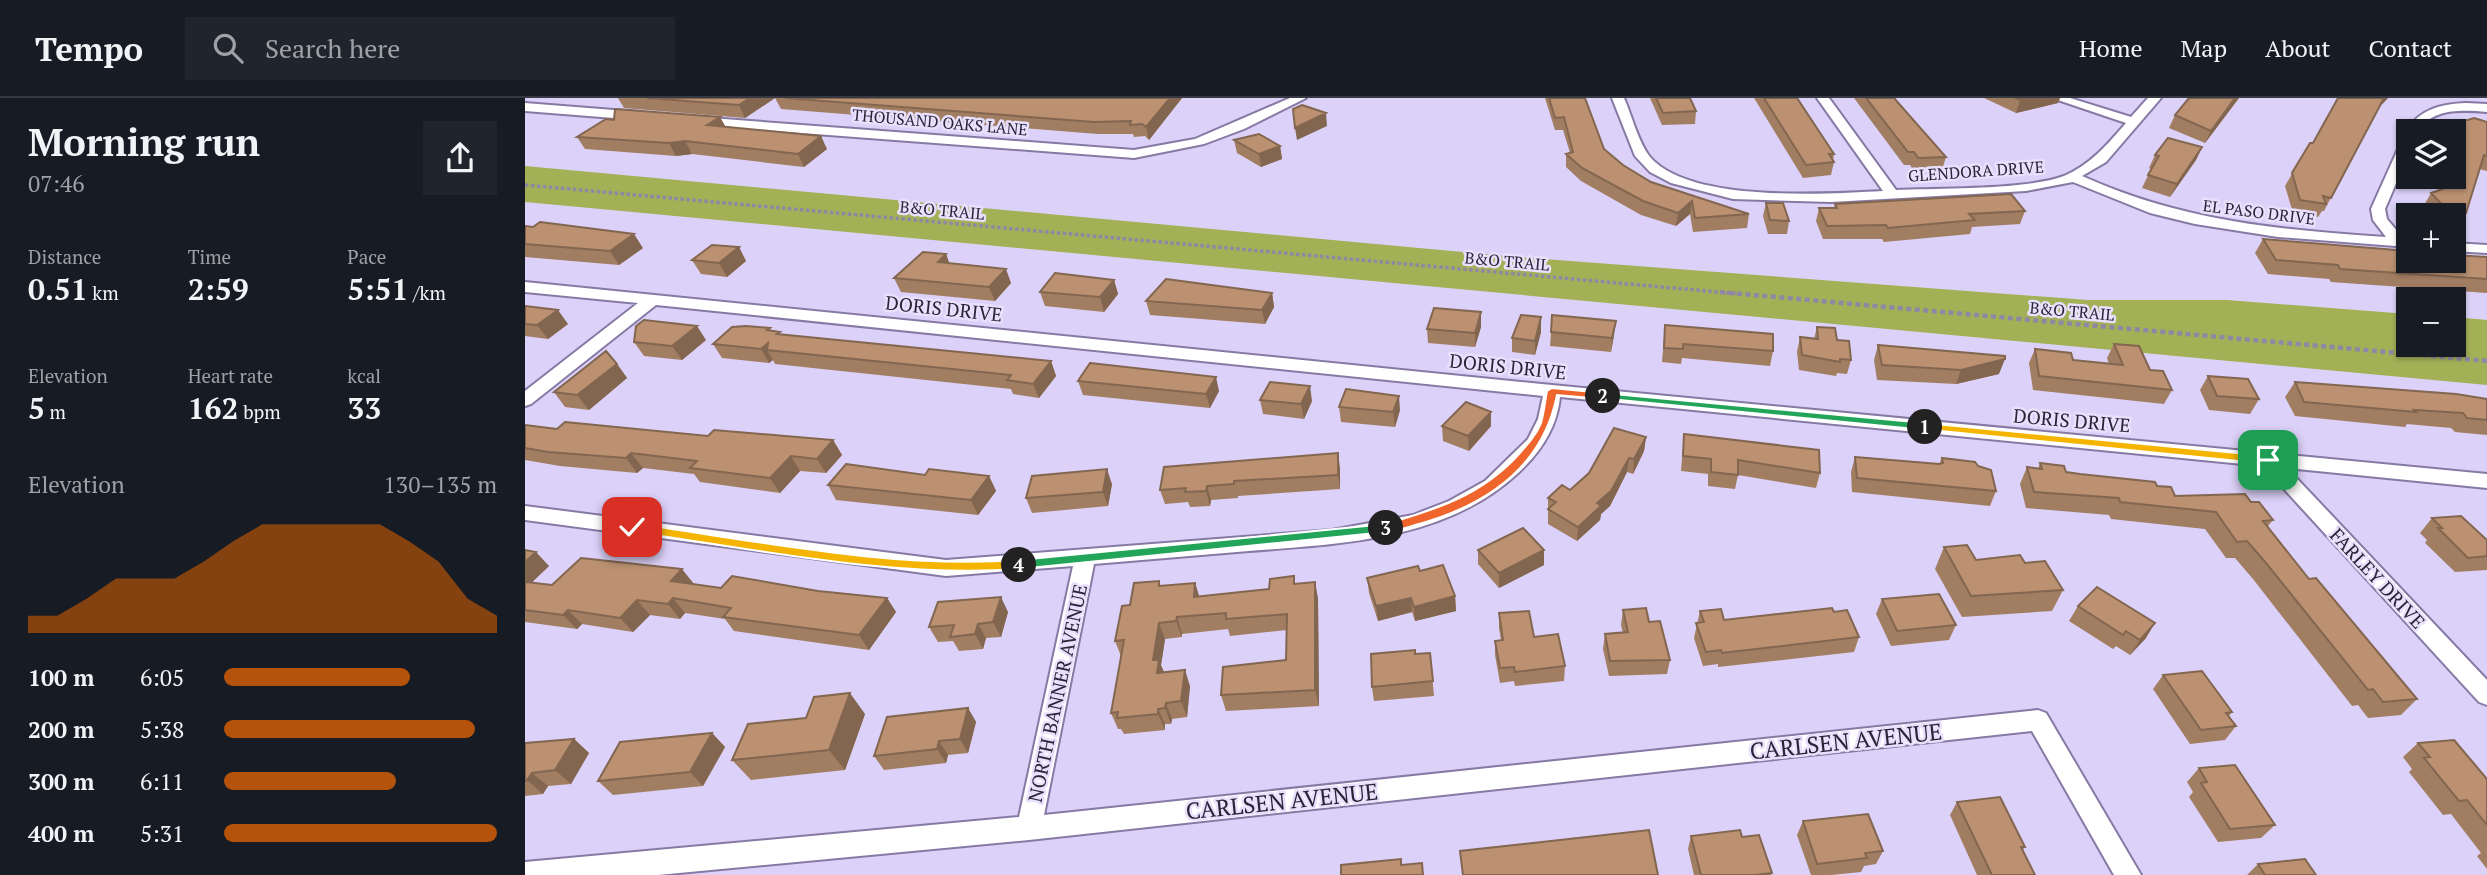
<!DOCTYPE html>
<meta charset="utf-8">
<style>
:root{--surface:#171b24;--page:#20242c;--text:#f1f3f6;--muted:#9ea1a6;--line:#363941;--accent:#b45309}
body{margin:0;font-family:"PT Serif",serif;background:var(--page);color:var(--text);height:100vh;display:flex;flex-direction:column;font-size:26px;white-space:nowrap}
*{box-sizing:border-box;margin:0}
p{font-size:23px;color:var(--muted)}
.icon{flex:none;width:38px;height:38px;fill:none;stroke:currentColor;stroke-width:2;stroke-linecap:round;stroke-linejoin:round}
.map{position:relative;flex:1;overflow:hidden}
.side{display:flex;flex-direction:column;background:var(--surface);width:525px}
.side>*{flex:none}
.fabs{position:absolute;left:1871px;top:21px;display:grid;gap:14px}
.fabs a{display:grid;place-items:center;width:70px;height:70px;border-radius:0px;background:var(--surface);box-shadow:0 2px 5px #0004;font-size:35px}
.pin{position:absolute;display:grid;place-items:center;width:60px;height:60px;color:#fff;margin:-30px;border-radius:14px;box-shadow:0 4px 10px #0006}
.km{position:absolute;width:35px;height:35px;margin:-18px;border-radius:50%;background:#222;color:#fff;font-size:19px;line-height:35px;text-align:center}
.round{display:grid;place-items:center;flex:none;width:74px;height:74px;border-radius:0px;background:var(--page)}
.overview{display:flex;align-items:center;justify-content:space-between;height:119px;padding:0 28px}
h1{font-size:38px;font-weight:700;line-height:52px}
.metrics{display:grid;grid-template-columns:repeat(3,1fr);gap:10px;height:119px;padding:7px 28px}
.metrics div{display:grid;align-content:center}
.metrics b{font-size:30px;font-weight:700}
.metrics small{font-size:19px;font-weight:400}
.metrics p{font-size:19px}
.chart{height:196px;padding:14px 28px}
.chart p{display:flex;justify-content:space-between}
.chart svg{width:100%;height:126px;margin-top:7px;fill:var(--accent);opacity:.7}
ul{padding:0 28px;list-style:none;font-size:23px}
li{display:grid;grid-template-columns:112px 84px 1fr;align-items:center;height:52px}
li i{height:18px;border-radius:9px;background:var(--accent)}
header{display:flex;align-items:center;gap:42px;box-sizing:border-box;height:98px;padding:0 35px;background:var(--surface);border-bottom:2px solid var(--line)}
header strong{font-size:33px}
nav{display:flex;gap:38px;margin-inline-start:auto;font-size:24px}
.search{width:490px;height:63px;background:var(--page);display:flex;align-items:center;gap:18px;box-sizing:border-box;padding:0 24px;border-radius:0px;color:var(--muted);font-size:26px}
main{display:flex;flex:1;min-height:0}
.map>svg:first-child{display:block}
</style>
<header>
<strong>Tempo</strong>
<div class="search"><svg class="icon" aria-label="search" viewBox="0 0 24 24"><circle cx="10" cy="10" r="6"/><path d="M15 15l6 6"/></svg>Search here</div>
<nav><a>Home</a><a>Map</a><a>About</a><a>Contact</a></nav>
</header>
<main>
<section class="side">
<div class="overview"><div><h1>Morning run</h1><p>07:46</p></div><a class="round"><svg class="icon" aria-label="share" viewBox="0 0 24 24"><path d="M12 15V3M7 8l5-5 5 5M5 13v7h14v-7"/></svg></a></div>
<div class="metrics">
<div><p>Distance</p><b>0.51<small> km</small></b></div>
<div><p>Time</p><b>2:59</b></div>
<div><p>Pace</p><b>5:51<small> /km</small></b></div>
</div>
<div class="metrics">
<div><p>Elevation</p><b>5<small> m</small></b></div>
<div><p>Heart rate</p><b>162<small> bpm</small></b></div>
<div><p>kcal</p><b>33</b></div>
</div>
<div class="chart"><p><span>Elevation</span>130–135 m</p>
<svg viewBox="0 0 160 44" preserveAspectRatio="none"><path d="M0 44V38L10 38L20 32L30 25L40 25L50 25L60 19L70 12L80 6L90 6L100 6L110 6L120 6L130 12L140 19L150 32L160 38V44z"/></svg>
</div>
<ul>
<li><b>100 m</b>6:05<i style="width:68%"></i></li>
<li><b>200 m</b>5:38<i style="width:92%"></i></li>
<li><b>300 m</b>6:11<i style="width:63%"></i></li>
<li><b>400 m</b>5:31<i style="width:100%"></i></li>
</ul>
</section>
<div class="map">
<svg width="1962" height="777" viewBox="0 0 1962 777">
<rect width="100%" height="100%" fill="#dcd1f8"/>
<!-- green -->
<path fill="#a2b156" d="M0,68L992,159L1563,202H1702L1883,216V247H1928L1929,219L1962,222V287L0,104Z"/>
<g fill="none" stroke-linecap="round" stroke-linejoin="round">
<!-- street casing -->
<g stroke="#867aa5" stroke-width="4">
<path id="street" d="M765,0H781L719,31L679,46L609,60L172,27L166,23L172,19L609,52L670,41Z
M1087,0H1099C1107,18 1113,44 1125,59C1165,105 1301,96 1358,93L1292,0H1304L1371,92C1415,90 1501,92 1539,78C1565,67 1583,46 1601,25L1527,0H1545L1606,19L1623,0H1636L1581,64L1557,78C1657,123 1753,132 1861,139L1848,122L1846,111L1877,42L1883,38V57L1860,111L1862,121L1878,140L1883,141V149L1753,139L1670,126L1625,115L1548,84L1501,93L1306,104L1208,101L1146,85L1125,74L1110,58Z
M0,5L114,14L120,18L114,22L0,13Z
M1941,5L1962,6V14C1937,12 1908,10 1893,33H1883V36L1881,33C1895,11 1916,6 1941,5Z
M1928,145L1962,147V155L1928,153Z
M0,184L1027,287L1962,376V390L1762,370L1962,582V607L1954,604L1738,368L1035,299C1032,330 1015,355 992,376C917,445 808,446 712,454C664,458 617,462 569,466L519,717L1513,612L1521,615L1616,777H1589L1507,633L504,742L133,777H0V764L494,719L548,468L421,478L0,422V408L421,462L807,432L888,417L924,403L960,383L1003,341L1013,321L1018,298L131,207L6,306L0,308V293L113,205L0,194Z"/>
</g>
<!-- path-far1 -->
<path stroke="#9087a5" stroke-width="3.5" stroke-dasharray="3.5 2.5" stroke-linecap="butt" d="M0,87L1215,196"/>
<!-- path -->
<path stroke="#9087a5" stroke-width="4.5" stroke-dasharray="5 3.5" stroke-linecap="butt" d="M1195,194L1962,263"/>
<!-- street -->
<use href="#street" fill="#fff" fill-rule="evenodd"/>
</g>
<!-- wall -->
<path fill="#a17d62" d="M93,0H657L624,42L620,38L609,39L608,36H573L256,11L250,0L220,20L99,10Z
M1020,0H1060L1079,51L1098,67L1126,84L1224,116L1222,130L1168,134L1165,116L1151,128L1116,117L1056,83L1041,69V56L1045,55L1038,32H1030Z
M1125,0H1165L1171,13L1170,26L1137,27Z
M1229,0H1272L1309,56L1308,62L1309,64L1306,77L1278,80Z
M1329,0H1369L1421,59L1417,72L1389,73L1385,67H1379Z
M1459,0H1535L1533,5L1491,15Z
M1714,0L1680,45L1644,30L1650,17Z
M1813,0H1863L1851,12L1799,113H1797L1793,119L1768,115L1760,88L1785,45H1788Z
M1939,23L1962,24V73L1954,71L1941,115L1932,128H1928V117H1905L1898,109L1906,95L1913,93L1918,79H1928V41Z
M201,29L302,51L279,69L167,56L151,58L60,51L52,39Z
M709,42L755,48L757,61L736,69L712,55Z
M1677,49L1671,62L1645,99L1617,90L1626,71L1624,70L1630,57Z
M1241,105L1264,123L1262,136H1243L1238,118Z
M1310,106L1500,113L1495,126L1447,129L1445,136L1359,144L1357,141H1298L1291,123L1294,110H1309Z
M0,128L118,150L94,167L0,159Z
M1738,141L1962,159V195L1806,184L1804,181L1743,176L1730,155Z
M214,149L221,163L202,179L176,176L167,162Z
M421,156L424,165L486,185L470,203L376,194L369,180Z
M589,182L593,196L579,214L520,208L515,194Z
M747,195L749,209L740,226L625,217L621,203Z
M0,208L43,226L23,241L0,238Z
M956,214V229L950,249L903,245L902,231Z
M1016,219V234L1010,257L987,254V240Z
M1140,227L1248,253L1245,268L1157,260L1156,266L1137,264Z
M1292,229L1312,242L1326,262L1322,276L1312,275L1311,278L1274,272L1272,254L1275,239L1289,241Z
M246,233L257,237L526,263L531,278L514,300L488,296L486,291L250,266L248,262L244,265L197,260L188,246Z
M1026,234L1089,237L1086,254L1025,248Z
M181,242L157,262L119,258L109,244Z
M1589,246L1625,272L1647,292L1639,306L1508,292L1504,265L1510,251L1548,262L1584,266L1582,260Z
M1353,247L1474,276L1431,286L1352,282L1349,262Z
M92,266L102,280L64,312L40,309L29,294Z
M1683,278L1734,301L1725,316L1684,312L1675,292Z
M553,283L694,293L685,310L558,297Z
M1770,284L1962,301V337L1930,334L1926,330L1882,326L1880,329L1770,318L1760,299Z
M735,302L787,303L779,321L738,316Z
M814,309L875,312L870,329L816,324Z
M966,314V328L944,353L918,343L917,328Z
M0,327L32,331L183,338L308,342L317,357L301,375L275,373L255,395L175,384L169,376L118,370L112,375L35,368L0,362Z
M1159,336L1295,375L1291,390L1213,377L1210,391L1183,388V376L1156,373Z
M1121,339L1119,353L1108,376L1102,374L1085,408L1076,416L1075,422L1052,443L1023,426V400L1045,392Z
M1330,359L1414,366L1417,360L1471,393L1465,408L1327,394L1326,374Z
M1515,365L1541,374L1555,376L1632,388L1650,398L1726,404L1748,422L1743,428L1784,481L1892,601L1876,617L1843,620L1833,607L1827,608L1728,481L1710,460H1701L1680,431L1586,421L1584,417L1501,410L1495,386L1502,369L1513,371Z
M815,370V391L713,398V400L686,402L685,408L665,409L663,404L640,406L635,392Z
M464,378L471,393L453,417L311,402L303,387Z
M587,386L583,408L507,415L501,400Z
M1907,420L1962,442V472L1930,474L1900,445L1902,442L1895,435Z
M1419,449L1451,462L1500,465L1538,492L1527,513L1437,519L1410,471Z
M0,452L24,468L7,484L27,487L169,486L196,490L293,493L362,500L371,514L344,552L209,533L200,521L160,515L155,521L125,517L108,534L57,526L52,531L0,524Z
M953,452L1019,467L974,490L953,466Z
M895,473L930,498L931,513L890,523L887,514L853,523L844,495L842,480Z
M790,484L793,501L794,608L701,613L696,597L761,562L762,532L705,538L703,531L657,536V539L640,541L636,567L639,574L665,588L662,619L647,621L646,626H640V632L599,636L596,631H593L586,615L596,558L590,543L605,507L636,488L670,485L674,498L744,491L771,486Z
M1357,501L1431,527L1424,542L1366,548L1351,516Z
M1553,508L1621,540L1605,557L1591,548L1588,551L1544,523Z
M1098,512L1124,524L1145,562L1142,576L1084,578L1078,551L1080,536L1098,535L1096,527Z
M1175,513L1199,522L1309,514L1334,539L1329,554L1193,569V566L1178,568L1169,540Z
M483,514L476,539L461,540L458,551L434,553L428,543L413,544L404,529Z
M974,515L1009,539L1040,568L1039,583L990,588L989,583L975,585L970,557V543L976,542L974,530Z
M905,555L909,598L849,603L847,589L890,556Z
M1638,577L1707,614L1704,618L1711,628L1700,642L1665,646L1628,591Z
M443,610L451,624L443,655L423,657L421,665L359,672L349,658Z
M340,616L320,672L226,682L207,662Z
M187,635L200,649L178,688L88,697L73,683Z
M49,641L64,655L46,686L23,688L18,696L0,698V645Z
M1893,645L1962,681V771L1952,758L1956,755L1926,716L1918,717L1884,674L1887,671L1878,659Z
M1674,670L1750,727L1736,740L1693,744L1664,699L1668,694L1662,684Z
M1432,704L1500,749L1497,753L1510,777H1452L1425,717Z
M1278,723L1358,753L1351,766L1339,768L1336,774L1306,777H1286L1272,737Z
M1166,738L1217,739L1247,775L1246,777H1169L1163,751Z
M1733,766L1791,777H1722Z"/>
<!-- shaded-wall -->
<path fill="#836650" d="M225,0H250L220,20L214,7Z
M645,0H657L624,42L621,29Z
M1505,0H1535L1533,5L1491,15L1495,2Z
M1710,0H1714L1680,45L1686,33Z
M1859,0H1863L1850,14Z
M801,15L802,28L772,42L770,30Z
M195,19L202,31L182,27Z
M296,38L302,51L279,69L273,56Z
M160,43L167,56L151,58L144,45Z
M755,48L757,61L736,69L734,56Z
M1677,49L1671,62L1645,99L1652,86Z
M1167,103L1165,116L1151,128L1153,115Z
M109,136L118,150L94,167L85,153Z
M214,149L221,163L202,179L194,165Z
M421,156L426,170L413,164Z
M481,171L486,185L470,203L464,189Z
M589,182L593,196L579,214L575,199Z
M747,195L749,209L740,226L737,212Z
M33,212L43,226L23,241L12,227Z
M956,214V229L950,249V235Z
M1016,219V234L1010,257V243Z
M1091,223L1089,237L1086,254L1087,240Z
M172,228L181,242L157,262L147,248Z
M243,245L242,252L248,262L244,265L236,251Z
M1480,261L1474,276L1431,286L1436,272Z
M526,263L531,278L514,300L508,286Z
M92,266L102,280L64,312L52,297Z
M691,279L694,293L685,310L681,296Z
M785,288L787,303L779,321L776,306Z
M874,298L875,312L870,329L868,314Z
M966,314V328L944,353L943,338Z
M1121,339L1119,353L1108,376L1109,361Z
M308,342L317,357L301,375L292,361Z
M106,355L118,370L112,375L101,360Z
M813,355L815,370V391L813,377Z
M266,358L275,373L255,395L245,380Z
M1104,360L1102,374L1085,408L1076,416L1075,422L1052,443L1053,429L1072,405Z
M582,371L587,386L583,408L578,394Z
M464,378L471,393L453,417L446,402Z
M682,388L686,402L685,408L681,393Z
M1019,452V467L974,490V475Z
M11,454L24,468L0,491V464Z
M157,471L169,486L146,483Z
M790,484L793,501L794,608L790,592Z
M670,485L675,501L669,499Z
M930,498L931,513L890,523L889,509Z
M476,499L483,514L476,539L468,524Z
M148,500L160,515L155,521L143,506Z
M362,500L371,514L344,552L334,537Z
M886,500L887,514L853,523L851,508Z
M112,502L125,517L108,534L95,520Z
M43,512L57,526L52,531L38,517Z
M652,519L657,536V539L651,523Z
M634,525L640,541L636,567L640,578L638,591L628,562Z
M1630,525L1621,540L1605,557L1615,542Z
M453,526L461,540L458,551L450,536Z
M660,572L665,588L662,619L656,603Z
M325,595L340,616L320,672L304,652Z
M641,605L647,621L646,626L640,610Z
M443,610L451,624L443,655L435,641Z
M633,611L640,626V632L633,616Z
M187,635L200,649L178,688L165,674Z
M49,641L64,655L46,686L30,672Z
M414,643L423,657L421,665L412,651Z
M7,675L23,688L18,696L2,682Z"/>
<!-- building -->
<path fill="#bb9172" stroke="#836650" stroke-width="2" d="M122,0H225L214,7Z
M260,0H645L621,29L617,26L605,27L606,23L569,24Z
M1024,0H1060L1079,51L1098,67L1126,84L1224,116L1170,120L1167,103L1153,115L1118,103L1057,70L1041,56L1048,54L1039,19L1030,20Z
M1131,0H1165L1171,13L1138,15Z
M1239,0H1272L1309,56H1304L1309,64L1281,67Z
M1341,0H1369L1421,59L1393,60L1389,54H1383Z
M1490,0H1505L1495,2Z
M1664,0H1710L1686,33L1650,17Z
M1813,0H1859L1806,100L1798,98L1801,106L1775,102L1767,75L1785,45H1788Z
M777,7L801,15L770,30L768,11Z
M90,11L195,19L182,27L296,38L273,56L160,43L144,45L52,39L81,21L89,22Z
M1949,20L1962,24V58L1959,57L1941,115L1923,113L1906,95L1918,91L1922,79H1928V47L1939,23Z
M734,36L755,48L734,56L709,42Z
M1643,40L1677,49L1652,86L1623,77L1634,58L1630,57Z
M1486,96L1500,113L1444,116L1450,122L1363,130L1361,127L1302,128L1294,110H1312L1310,106Z
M1241,105H1258L1264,123L1245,122Z
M15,124L109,136L85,153L0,146V128L8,129Z
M1738,141L1883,153V163H1928V157L1962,159V181L1815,171L1813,167L1751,162Z
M187,147L214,149L194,165L167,162Z
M398,154L421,156L413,164L481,171L464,189L369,180Z
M530,175L589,182L575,199L515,194Z
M641,181L747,195L737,212L621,203Z
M0,208L33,212L12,227L0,226Z
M909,210L956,214L950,235L902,231Z
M996,217L1016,219L1010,243L987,240Z
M1027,217L1091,223L1087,240L1026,234Z
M119,222L172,228L147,248L109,244L111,228Z
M1140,227L1248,236V253L1158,246V251L1139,250Z
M221,228L245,230L242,232L255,234L252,236L526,263L508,286L482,282L486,277L242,252L243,245L236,251L188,246L207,229Z
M1292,229L1310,230L1312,242L1324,243L1326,262L1315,261V264L1277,257L1275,239L1293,241Z
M1589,246L1614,248L1625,272L1638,273L1647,292L1514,278L1510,251L1546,255L1548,262L1598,267Z
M1353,247L1480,258V261L1436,272L1357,267Z
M81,253L92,266L52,297L29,294Z
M565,265L691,279L681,296L553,283Z
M1683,278L1723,281L1734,301L1692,298Z
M745,284L785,288L776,306L735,302Z
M1770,284L1931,296L1962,301V322L1942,320L1938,315L1889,312L1891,314L1779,304Z
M821,291L874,298L868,314L814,309Z
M941,304L966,314L943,338L917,328Z
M40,324L183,338L189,332L308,342L292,361L266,358L245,380L165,370L172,363L106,355L101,360L23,354L0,350V327L32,331Z
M1089,330L1121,339L1109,361L1104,360L1086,393L1072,405L1076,408L1053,429L1023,411L1031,404L1023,400L1037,387L1045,392L1064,375Z
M1159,336L1294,352L1295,375L1213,362V377L1186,374V361L1158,358Z
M813,355V377L709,383V386L682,388L681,393L660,394L661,390L635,392L639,369Z
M1330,359L1414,366L1418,365L1417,360L1450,364L1453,368L1466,372L1471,393L1332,380Z
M1515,365L1539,368L1541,374L1555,376L1630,384L1632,388L1646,389L1650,398L1720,396L1726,404H1734L1748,422L1738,423L1784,481L1791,480L1892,601L1858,604L1848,591L1843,592L1741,465L1722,443L1712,444L1691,414L1595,404L1594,400L1509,394L1502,369L1517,371Z
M321,366L400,377L404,371L464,378L446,402L303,387Z
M582,371L578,394L501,400L507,378Z
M1936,418L1962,442V458L1943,460L1913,430H1917L1907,420Z
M998,430L1019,452L974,475L953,452Z
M1442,447L1451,462L1495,457L1500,465L1520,463L1538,492L1446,498L1419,449Z
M0,452L11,454L0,464Z
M56,460L157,471L146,483L196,490L207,478L293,493L362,500L334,537L198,519L206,510L148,500L143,506L112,502L95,520L43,512L38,517L0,512V485L1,484L27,487Z
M918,467L930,498L889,509L886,500L851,508L842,480L893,468L895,473Z
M769,478V486L790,484V592L696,597L698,569L761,562L762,516L701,521V515L652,519L651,523L634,525L628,562H634L632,575L660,572L656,603L641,605L640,610L633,611V616L592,620L593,614L586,615L599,542L590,543L597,508L605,507L609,485L634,483V488L670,485L669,499L744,491L745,481Z
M1572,489L1630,525L1615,542L1601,533L1598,537L1553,508Z
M1414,496L1431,527L1372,533L1357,501Z
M476,499L468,524L453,526L450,536L425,539L429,527L404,529L413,504Z
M1121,510L1124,524L1135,523L1145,562L1085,563L1080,536L1103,534L1098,512Z
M1307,510L1309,514L1322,512L1334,539L1197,555L1196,552L1181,554L1171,525L1179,524L1175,513L1196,511L1199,522Z
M1004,513L1009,539L1033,536L1040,568L990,574L989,569L975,570L970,543L978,542L974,515Z
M890,552V556L905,555L908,583L847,589L846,556Z
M1677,573L1707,614L1701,615L1711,628L1676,632L1638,577Z
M325,595L304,652L207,662L223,626L281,620L289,599Z
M443,610L435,641L414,643L412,651L349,658L362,619Z
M187,635L165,674L73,683L95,644Z
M49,641L30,672L7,675L2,682L0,683V645Z
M1929,642L1962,681V727L1942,702L1934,703L1899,660L1905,659L1893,645Z
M1710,667L1750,727L1705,731L1676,685L1682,684L1674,670Z
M1475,699L1500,749H1496L1510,777H1467L1432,704Z
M1343,716L1358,753L1340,755L1342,760L1292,766L1278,723Z
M1124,732L1133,777H938L935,753Z
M1215,732L1217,739L1234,737L1247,775L1231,777H1176L1166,738Z
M876,761V767L897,765L898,777H816V767Z
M1780,761L1791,777H1740L1733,766Z"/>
<!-- split-1 -->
<path fill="#f5b400" stroke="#fff" stroke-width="2" d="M1400,325L1743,358L1749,362L1743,366L1396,331V326Z"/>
<!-- split-2 -->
<path fill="#22a559" stroke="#fff" stroke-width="2" d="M1078,295L1400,325L1405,329L1400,332L1074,300V296Z"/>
<!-- split-3 -->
<path fill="#f0652b" stroke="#fff" stroke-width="2" d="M1027,290L1078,295L1083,298L1078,301L1032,297C1018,369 961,407 894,426C883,429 868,435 857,433V427C910,412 956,398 994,356C1003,346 1011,337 1016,325C1019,315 1020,303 1022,293Z"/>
<!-- split-4 -->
<path fill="#22a559" stroke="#fff" stroke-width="2" d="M861,426L867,430L861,434L494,471L487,467L494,462Z"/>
<!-- split-5 -->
<path fill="#f5b400" stroke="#fff" stroke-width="2" d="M107,425C234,443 364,471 494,462L500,467L494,471C364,480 234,451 107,434L101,429Z"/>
<g text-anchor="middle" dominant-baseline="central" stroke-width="5" stroke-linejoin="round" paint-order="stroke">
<!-- far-street labels -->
<g font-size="16" fill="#2a2436" stroke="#e8e0fd">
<text transform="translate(415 24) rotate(5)">THOUSAND OAKS LANE</text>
<text transform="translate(1451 73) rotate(-4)">GLENDORA DRIVE</text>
<text transform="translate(417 112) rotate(5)">B&amp;O TRAIL</text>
<text transform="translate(1734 114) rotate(7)">EL PASO DRIVE</text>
<text transform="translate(982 163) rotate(5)">B&amp;O TRAIL</text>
<text transform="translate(1547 213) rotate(5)">B&amp;O TRAIL</text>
</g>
<!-- street labels -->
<g font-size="19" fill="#2a2436" stroke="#e8e0fd">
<text transform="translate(419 210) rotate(6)">DORIS DRIVE</text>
<text transform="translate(983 268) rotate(6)">DORIS DRIVE</text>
<text transform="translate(1547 322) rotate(5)">DORIS DRIVE</text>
<text transform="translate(1853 480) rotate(47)">FARLEY DRIVE</text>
<text transform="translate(532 595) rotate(-78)">NORTH BANNER AVENUE</text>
</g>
<!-- near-street labels -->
<g font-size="23" fill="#2a2436" stroke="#e8e0fd">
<text transform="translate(1321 643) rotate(-6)">CARLSEN AVENUE</text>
<text transform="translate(757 703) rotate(-6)">CARLSEN AVENUE</text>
</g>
</g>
</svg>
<div class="fabs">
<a><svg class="icon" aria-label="layers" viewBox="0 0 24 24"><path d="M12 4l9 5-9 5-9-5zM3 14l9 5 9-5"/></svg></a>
<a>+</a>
<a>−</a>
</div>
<div class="pin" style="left:1743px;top:362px;background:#1e9e55"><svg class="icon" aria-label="arrive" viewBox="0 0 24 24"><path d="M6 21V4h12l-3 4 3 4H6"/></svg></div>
<div class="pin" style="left:107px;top:429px;background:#d93025"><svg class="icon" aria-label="check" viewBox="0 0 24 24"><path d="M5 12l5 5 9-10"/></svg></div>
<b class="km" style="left:1400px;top:329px">1</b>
<b class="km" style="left:1078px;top:298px">2</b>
<b class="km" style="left:861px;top:430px">3</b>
<b class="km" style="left:494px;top:467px">4</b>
</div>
</main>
